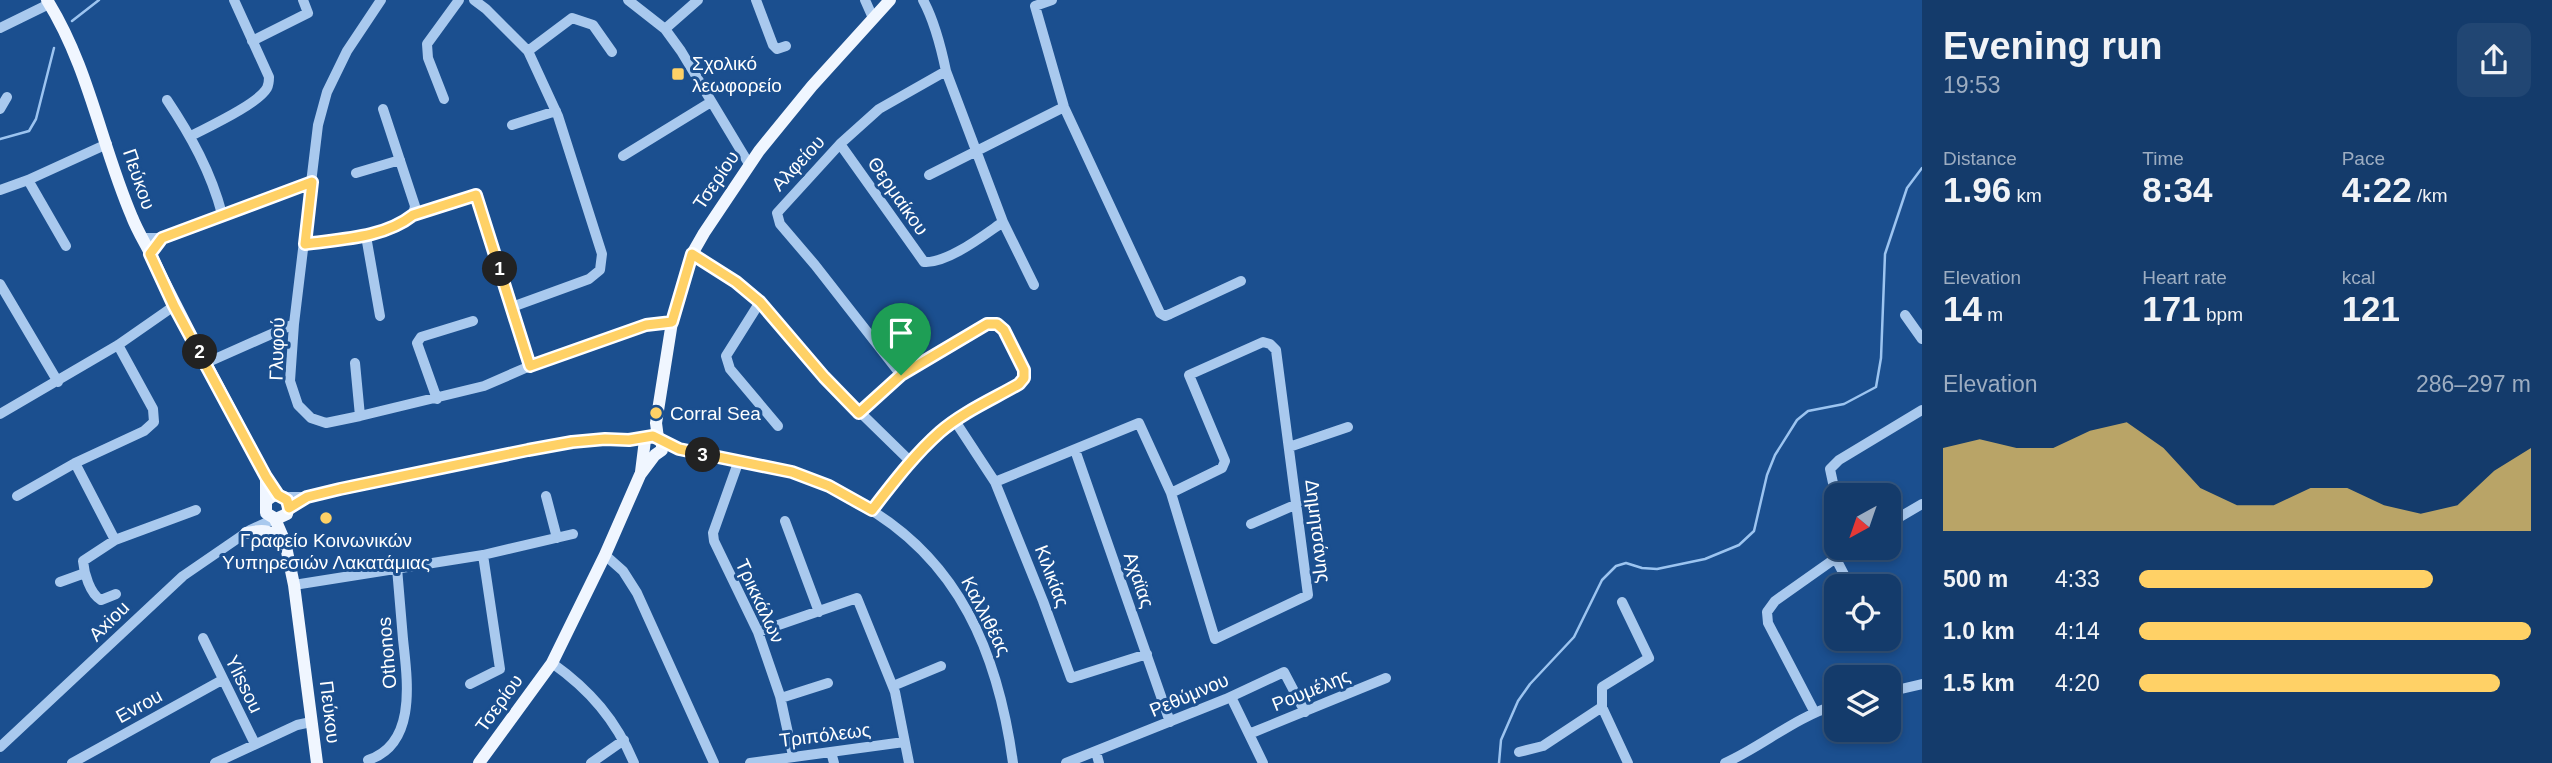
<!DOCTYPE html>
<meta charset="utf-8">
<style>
:root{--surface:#143b6b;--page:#214673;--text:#f1f3f6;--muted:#9dadc1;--line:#33557e;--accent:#ffd166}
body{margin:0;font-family:Arial,sans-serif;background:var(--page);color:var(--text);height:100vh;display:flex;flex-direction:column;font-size:26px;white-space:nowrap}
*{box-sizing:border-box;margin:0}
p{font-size:23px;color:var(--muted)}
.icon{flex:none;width:38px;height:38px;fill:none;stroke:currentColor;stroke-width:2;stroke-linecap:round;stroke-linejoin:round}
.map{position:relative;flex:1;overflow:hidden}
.drawer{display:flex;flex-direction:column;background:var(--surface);width:630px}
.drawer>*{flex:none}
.needle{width:46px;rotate:220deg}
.tools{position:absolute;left:1824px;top:483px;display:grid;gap:14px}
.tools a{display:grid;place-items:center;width:77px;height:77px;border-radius:14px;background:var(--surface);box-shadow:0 4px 10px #0003,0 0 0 2px var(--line);font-size:35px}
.pin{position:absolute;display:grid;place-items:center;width:60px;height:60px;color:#fff;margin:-72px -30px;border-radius:50% 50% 50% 0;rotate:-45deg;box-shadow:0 0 7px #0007}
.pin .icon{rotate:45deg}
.km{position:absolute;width:35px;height:35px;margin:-18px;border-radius:50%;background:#222;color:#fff;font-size:19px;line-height:35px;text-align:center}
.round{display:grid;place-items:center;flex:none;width:74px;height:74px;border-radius:14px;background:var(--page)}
.summary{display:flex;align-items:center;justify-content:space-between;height:119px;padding:0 21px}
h1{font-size:38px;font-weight:700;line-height:52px}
.metrics{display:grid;grid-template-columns:repeat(3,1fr);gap:10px;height:119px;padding:7px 21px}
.metrics div{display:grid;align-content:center}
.metrics b{font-size:35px;font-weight:700}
.metrics small{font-size:19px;font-weight:400}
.metrics p{font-size:19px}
.chart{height:196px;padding:14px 21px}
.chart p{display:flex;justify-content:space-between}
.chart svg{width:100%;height:126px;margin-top:7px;fill:var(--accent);opacity:.7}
ul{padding:0 21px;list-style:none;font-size:23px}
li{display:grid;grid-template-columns:112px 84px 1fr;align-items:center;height:52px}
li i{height:18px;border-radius:9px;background:var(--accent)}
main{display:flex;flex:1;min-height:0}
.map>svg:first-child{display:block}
</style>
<main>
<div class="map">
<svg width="1922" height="763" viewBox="0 0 1922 763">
<rect width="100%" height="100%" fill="#1b4f8f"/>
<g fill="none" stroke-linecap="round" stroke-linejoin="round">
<!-- stream -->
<path stroke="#9cc4f0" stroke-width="2.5" d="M72,21L99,0
M0,139L29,131L36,119L54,48
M1499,763L1501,740L1518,701L1530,684L1574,637L1602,580L1616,566L1626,563L1642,568L1657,569L1705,559L1739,545L1754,531L1767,475L1775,455L1797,420L1808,411L1844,404L1876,387L1881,358L1885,254L1907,188L1922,168"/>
<!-- minor -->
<path stroke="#a9c9ee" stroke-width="10" d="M381,0L347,51L327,92L318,125L294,324L290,381L298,405L311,418L326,423L360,416L484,386L530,366L646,325L672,322
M474,0L486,9L528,51L558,116L602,254L600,270L589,279L512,307
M628,0L665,29L681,51L749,164
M756,0L773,45L777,49L786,46
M865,0L873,18
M923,0C935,22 941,47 946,71L1003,222L1034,285
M1052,0L1035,6L1064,107L1160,313L1165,316L1170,314L1241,281
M0,28L49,4
M665,29L698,0
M252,41L308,13L303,0
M528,51L572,18L593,25L612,52
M444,99L428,58L427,44L459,0
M167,100C191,136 211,172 222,214
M0,109L7,97
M383,109L415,206L413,215
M512,125L556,111
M191,136C208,127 258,104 267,88C269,84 269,82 269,77L234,0
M840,144L924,262C947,264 984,235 1003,222
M623,156L711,102
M356,173L400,160
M929,175L1064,107
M28,180L66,246
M0,190L28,180L107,144
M366,236L380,316
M142,238H162L312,182
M305,244C341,239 384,238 413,215L476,195L530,366
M692,254L736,282L760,302L824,377L911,462
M0,284L58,382
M760,302L726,356L730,369L778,426
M1905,315L1922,339
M206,363L294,324
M355,363L360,416
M901,375L815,265L780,224L777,213L840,144L879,109L946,71
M437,399L417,343L421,337L473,321
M859,413L901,375L987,324H997L1004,330L1024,370V378L1019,384C997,397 973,408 953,422C921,445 896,479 872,510
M0,414L118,345L174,306
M955,421L995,482L1043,601L1071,678L1147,654
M661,441C703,459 748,461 791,472C815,478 837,490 859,503C960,559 998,654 1013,763
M1289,447L1348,427
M1075,450L1170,722
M75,463L115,540
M738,463L713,533L714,541L758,632L780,696L793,756
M995,482L1139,423L1171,493L1215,639L1308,595L1276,350L1270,344L1263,342L1189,375L1225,461L1222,468L1171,493
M1840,495L1833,483L1830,469L1839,460L1922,410
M17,496L75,463L144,431L154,422L153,409L118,345
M546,496L557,538
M284,497H307L572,442L647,438
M785,521L819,612
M1251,524L1297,504
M1888,524L1922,504
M605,555L623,571L637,593L714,763
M1835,557L1850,586
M60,582L85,573
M294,585L483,555L573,534
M116,594L101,600C90,594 84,573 83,561L115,540L196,510
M1622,602L1649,658L1602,687V707L1628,763
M758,632L857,598L895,692L909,763
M203,638L255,744
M552,663C590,690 616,720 634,763
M470,684L500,669L483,555
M893,686L941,666
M1888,692L1922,684
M1231,697L1263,763
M781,698L828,683
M1814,711L1768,623L1767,612L1775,601L1850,548
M1249,734L1386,678
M0,747L183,576L250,530L274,519
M831,752L834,763
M1096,752L1099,763
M1519,752L1543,746L1602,707
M368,760C418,744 407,678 403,639C401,616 399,592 397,568
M72,763L222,680
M215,763L297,725L311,722
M591,763L624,740
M750,763L904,742
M1066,763L1226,699L1284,672L1305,712
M1725,763C1763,746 1795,717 1836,705"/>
<!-- major -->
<path stroke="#f0f6ff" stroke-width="12" d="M47,0C89,67 101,145 132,217C137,230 145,243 151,255C187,330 227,403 266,477L278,495
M641,472L645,440L650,437L658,438
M266,477V513L276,519L287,514L289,504L284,497L274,495L267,500
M275,519L285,542L294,585L317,763
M246,533C266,529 269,530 285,543
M479,763L552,663L605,555L640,475L655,455L662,450V444L658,438L656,423L672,322L692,254L704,233L759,151L812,86L890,0"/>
</g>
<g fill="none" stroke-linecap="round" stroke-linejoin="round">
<!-- route casing -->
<g stroke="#fff" stroke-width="14">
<path id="route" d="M312,182L305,244C341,239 384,238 413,215L476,195L530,366L646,325L672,322L692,254L736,282L760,302L824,377L859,413L901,375L987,324H997L1004,330L1024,370V378L1019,384C993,399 963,412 940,432C914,455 893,483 872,510L829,486L792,472L679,449L653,436L629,440L605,439L572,442L528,450L340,489L307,497L289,508L287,500L278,495L266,477L174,306L150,254L162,238Z"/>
</g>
<!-- route -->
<use href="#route" stroke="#ffd166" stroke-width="9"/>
</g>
<!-- markers -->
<g fill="#ffd166" stroke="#1b4f8f" stroke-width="2.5">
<rect x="671" y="67" width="14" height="14" rx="3.5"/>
<circle cx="656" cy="413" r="7"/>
<circle cx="326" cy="518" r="7"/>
</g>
<g text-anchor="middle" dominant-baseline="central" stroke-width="6" stroke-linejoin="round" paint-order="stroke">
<!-- poi labels -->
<g font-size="19" fill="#fff" stroke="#1b4f8f" text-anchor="start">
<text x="692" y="63">Σχολικό<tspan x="692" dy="22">λεωφορείο</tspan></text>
<text x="670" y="413">Corral Sea</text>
<text x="326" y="540" text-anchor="middle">Γραφείο Κοινωνικών<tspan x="326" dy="22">Υυπηρεσιών Λακατάμιας</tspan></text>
</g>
<!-- street labels -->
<g font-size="19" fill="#fff" stroke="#1b4f8f">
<text transform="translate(798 163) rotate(-47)">Αλφείου</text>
<text transform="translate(139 179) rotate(71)">Πεύκου</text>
<text transform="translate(716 180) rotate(-56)">Τσερίου</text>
<text transform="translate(898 196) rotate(55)">Θερμαίκου</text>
<text transform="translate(277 349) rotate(-88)">Γλυφού</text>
<text transform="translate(1318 531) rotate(83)">Δημητσάνης</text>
<text transform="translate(1052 576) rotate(69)">Κιλικίας</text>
<text transform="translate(1139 580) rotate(71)">Αχαϊας</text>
<text transform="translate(760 601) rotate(65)">Τρικκάλων</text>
<text transform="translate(986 616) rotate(63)">Καλλιθέας</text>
<text transform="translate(109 621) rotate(-45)">Axiou</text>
<text transform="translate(387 653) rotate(-95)">Othonos</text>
<text transform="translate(244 684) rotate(64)">Ylissou</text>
<text transform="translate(1311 690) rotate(-22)">Ρουμέλης</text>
<text transform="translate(1189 695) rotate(-23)">Ρεθύμνου</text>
<text transform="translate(499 703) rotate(-54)">Τσερίου</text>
<text transform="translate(139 706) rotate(-29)">Evrou</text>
<text transform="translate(330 712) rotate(83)">Πεύκου</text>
<text transform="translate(825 735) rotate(-7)">Τριπόλεως</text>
</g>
</g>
</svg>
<div class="tools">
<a><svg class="needle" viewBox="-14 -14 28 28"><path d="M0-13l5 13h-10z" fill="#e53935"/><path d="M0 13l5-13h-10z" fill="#9dadc1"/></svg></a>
<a><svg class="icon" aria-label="locate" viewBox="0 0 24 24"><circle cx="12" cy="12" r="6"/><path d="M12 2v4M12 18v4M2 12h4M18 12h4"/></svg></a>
<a><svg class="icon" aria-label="layers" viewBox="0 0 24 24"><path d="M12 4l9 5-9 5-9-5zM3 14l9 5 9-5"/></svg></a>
</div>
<div class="pin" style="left:901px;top:375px;background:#1e9e55"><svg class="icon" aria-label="arrive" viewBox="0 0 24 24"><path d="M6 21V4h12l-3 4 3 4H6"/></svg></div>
<b class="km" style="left:500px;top:269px">1</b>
<b class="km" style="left:200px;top:352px">2</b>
<b class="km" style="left:703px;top:455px">3</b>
</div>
<section class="drawer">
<div class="summary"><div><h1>Evening run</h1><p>19:53</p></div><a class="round"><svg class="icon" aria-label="share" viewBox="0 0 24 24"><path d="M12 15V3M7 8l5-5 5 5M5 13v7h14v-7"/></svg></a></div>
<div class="metrics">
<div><p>Distance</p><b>1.96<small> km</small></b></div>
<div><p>Time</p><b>8:34</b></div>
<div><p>Pace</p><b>4:22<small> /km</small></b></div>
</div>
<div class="metrics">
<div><p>Elevation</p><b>14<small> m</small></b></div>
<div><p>Heart rate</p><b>171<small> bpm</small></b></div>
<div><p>kcal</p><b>121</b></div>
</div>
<div class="chart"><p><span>Elevation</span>286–297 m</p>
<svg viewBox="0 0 160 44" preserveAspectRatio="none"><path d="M0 44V15L10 12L20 15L30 15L40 9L50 6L60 15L70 29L80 35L90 35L100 29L110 29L120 35L130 38L140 35L150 23L160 15V44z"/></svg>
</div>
<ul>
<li><b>500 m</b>4:33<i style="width:75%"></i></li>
<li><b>1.0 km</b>4:14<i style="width:100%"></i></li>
<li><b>1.5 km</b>4:20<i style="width:92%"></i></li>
</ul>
</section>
</main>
